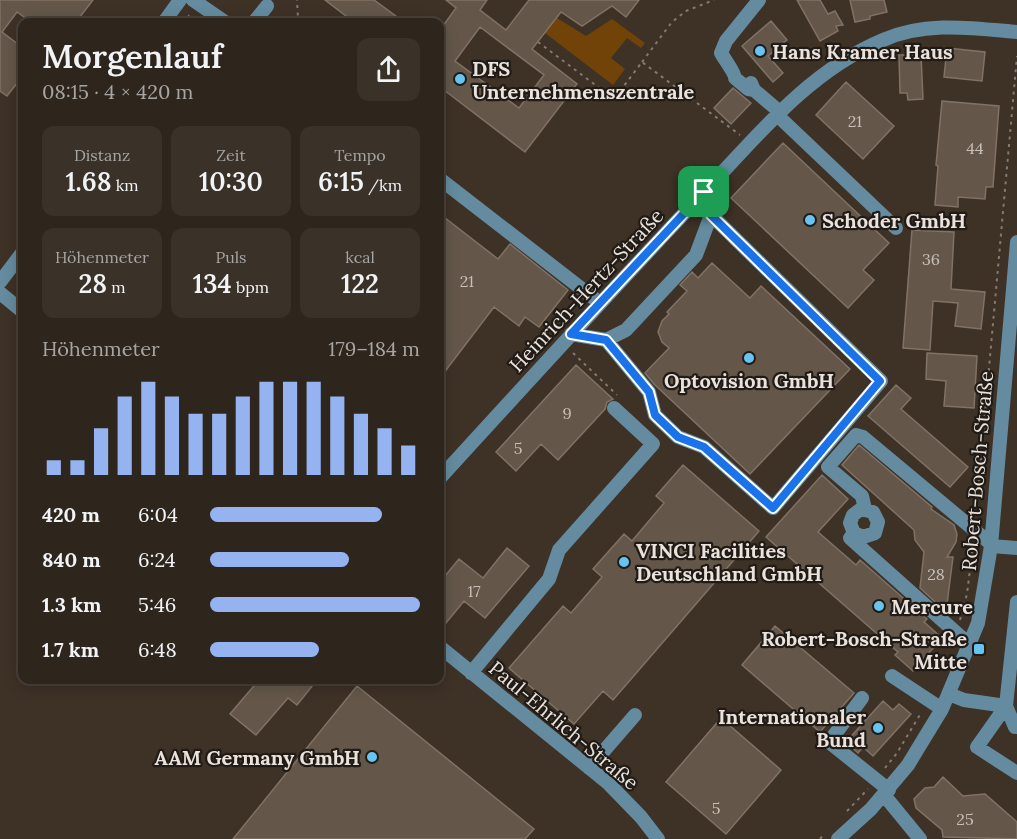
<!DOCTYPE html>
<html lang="de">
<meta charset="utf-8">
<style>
:root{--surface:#2e251c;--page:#3a3129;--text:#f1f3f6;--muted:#a7a5a3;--line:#49423b;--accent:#95b2f1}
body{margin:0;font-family:Lora,serif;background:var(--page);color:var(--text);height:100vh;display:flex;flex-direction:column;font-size:22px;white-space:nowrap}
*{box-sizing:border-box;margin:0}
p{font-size:20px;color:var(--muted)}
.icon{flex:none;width:33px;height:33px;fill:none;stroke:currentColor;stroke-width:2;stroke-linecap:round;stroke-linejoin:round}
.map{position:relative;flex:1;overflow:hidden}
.details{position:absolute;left:18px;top:18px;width:426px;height:666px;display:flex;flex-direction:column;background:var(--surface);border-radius:12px;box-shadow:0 3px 15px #0003,0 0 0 2px var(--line)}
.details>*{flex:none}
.pin{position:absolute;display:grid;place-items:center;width:51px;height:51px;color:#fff;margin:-26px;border-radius:12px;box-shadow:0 3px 9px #0006}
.round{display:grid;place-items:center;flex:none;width:63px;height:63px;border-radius:12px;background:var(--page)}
.summary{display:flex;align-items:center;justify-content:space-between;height:102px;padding:0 24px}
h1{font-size:33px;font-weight:600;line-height:45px}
.stats{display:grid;grid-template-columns:repeat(3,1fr);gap:9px;height:102px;padding:6px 24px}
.stats div{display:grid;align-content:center;border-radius:12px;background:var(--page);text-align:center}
.stats b{font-size:26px;font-weight:600}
.stats small{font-size:16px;font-weight:400}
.stats p{font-size:16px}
.chart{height:168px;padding:12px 24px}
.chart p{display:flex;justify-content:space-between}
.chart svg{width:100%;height:108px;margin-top:6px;stroke:var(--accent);stroke-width:6}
ul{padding:0 24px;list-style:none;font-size:20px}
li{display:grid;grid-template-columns:96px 72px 1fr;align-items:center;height:45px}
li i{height:15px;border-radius:8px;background:var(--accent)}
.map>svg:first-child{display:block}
</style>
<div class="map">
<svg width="1017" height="839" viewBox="0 0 1017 839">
<rect width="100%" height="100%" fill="#3e3126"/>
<!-- water -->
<path fill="#724308" d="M557,18L586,36L612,19L645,43L641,48L627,38L611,58L625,69L613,85L545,33Z"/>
<!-- building -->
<path fill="#64574a" stroke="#807265" stroke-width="1.5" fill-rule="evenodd" d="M0,0H93L76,22H31L17,12L2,32L22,47V86L18,82L7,96L0,91Z
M325,0H374L404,22H354Z
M446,0H487L480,10L506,30L529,0H639L626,17L612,6L582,26L561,12L532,49L577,84L525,152L440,87V30L456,8ZM480,27L544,75L519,108L455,61Z
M797,0H820L828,14L835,11L843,25L836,26L838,31L820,41Z
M850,0H884L887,12L870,16V19L855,22Z
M771,21L787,40L768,56L783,73L773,82L742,46Z
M947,48L985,52L982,81L944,77Z
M899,55H921L923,99L908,100L907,93H900Z
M846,82L894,126L863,159L816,115Z
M733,88L751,103L731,124L714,108Z
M942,101L999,106L993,187H986L985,199L958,197V207L935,205L938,166L936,165Z
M783,143L889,243L863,270L874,280L848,308L731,198Z
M440,214L498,259L510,244L568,290L539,327L525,317L519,326L494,307L440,378Z
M912,230L954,232L951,289L985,292L981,329L955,326L958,303L933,301L930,350L903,348Z
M712,263L750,298L761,286L850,369L750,474L654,384L645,373L669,348L662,342L658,332L662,321L669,314L667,312L687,291L680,285L692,272L698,278Z
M927,353L977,356L974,408L944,406L946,381L926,379Z
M576,365L613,399L607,402L605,409L558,460L541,444L516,471L496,452Z
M896,385L911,398L901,409L968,467L950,487L868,416Z
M859,445L932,507L931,509L954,525L957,534L956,542L947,557H953L946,612L920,588L924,552L915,540L914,530L842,465Z
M683,465L759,531L613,700L603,691L574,724L509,668L563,606L571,613L602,577L593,569L624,534L632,541L664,503L656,496Z
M822,475L848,499L818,532L856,565L860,560L927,619L924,622L942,638L913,671L895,655L898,652L766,537Z
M507,548L529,566L485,618L464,601L446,623L440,618V582L459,559L483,578Z
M775,626L854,693L820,732L742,665Z
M259,680H317L297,705L288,698L256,735L230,714Z
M357,686L534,829L525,839H233Z
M883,701L893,710L899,704L911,714L873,756L863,747L858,753L846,742Z
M721,718L781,770L726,834L666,782Z
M943,777L963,796L985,794L1017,822V839L943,837L942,830L916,808L914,799L925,788L934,787Z"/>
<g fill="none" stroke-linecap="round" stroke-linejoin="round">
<!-- path -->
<path stroke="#857a70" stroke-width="2" stroke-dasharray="3 4.5" stroke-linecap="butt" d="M184,22L189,15
M295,22L298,18L297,0
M538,42L614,99L642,62L740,135
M642,62L672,22L686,11L714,0
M573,353L617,395
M976,513L1017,56
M960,620L967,594L973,545
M885,768L897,753L921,713
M847,811L868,789
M820,839L824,834"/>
<!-- minor -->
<path stroke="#648b9f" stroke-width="14" d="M193,0L225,22
M164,22L180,0
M254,22L267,6
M751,83L754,90L780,112
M754,90L748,89L735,78C735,73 725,60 721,53L726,41L759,0
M777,115L896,228
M440,179L600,303
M0,282L22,253
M0,293L22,311
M571,334L606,340L626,330L696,255L711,215
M606,340L649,392L655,415L678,437L704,447L773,508L881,381L711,215L704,192
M440,478C523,387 607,295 692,205C750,145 804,73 883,40C925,21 972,28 1017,32
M865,509L862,496L828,467L856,435L863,437L991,544
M854,533L863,537L875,533L878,522L873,512L861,509L853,515L850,523L854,533L850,538L970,645
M991,546L1017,548
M440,647L608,783L641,817L658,839
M471,673L549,579L559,550L653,444L614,408
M892,676L942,709
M949,694L964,700L1006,706L1017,602
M862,698L829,742L889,790
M1006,706L977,747L1017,773
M1006,706L1015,727H1017
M589,768L635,715
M884,795L920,839
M838,839L871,809L908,765L942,709L978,623L991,546L1017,242"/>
</g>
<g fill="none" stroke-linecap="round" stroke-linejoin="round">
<!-- route casing -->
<g stroke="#fff" stroke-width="12">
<path id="route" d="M704,192L711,215L880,381L773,508L704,447L678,437L655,415L649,392L606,340L571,334Z"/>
</g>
<!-- route -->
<use href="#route" stroke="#1a73e8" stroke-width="8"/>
</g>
<!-- markers -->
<g fill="#67c4f0" stroke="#201b16" stroke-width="2">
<circle cx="760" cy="51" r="6"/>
<circle cx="460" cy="79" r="6"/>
<circle cx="810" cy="220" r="6"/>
<circle cx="749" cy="358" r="6"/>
<circle cx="624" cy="562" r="6"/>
<circle cx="879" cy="606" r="6"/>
<rect x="973" y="643" width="12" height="12" rx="3"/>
<circle cx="878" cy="728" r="6"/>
<circle cx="372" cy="757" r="6"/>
</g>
<g text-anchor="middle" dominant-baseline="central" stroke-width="4.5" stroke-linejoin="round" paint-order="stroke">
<!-- number labels -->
<g font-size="16" fill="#c8bfb7">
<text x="855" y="121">21</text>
<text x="975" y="148">44</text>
<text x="931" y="259">36</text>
<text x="467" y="281">21</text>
<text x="567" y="413">9</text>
<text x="518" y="448">5</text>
<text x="936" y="574">28</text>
<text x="474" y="591">17</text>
<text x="716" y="808">5</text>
<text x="965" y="819">25</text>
</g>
<!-- poi labels -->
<g font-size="20" font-weight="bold" fill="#eae2db" stroke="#201b16" text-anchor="start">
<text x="772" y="51">Hans Kramer Haus</text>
<text x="472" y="68">DFS<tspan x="472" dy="23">Unternehmenszentrale</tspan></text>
<text x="822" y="220">Schoder GmbH</text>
<text x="749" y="380" text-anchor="middle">Optovision GmbH</text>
<text x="636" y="550">VINCI Facilities<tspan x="636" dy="23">Deutschland GmbH</tspan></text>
<text x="891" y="606">Mercure</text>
<text x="967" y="638" text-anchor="end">Robert-Bosch-Straße<tspan x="967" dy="23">Mitte</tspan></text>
<text x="866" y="716" text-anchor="end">Internationaler<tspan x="866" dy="23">Bund</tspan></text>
<text x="360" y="757" text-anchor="end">AAM Germany GmbH</text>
</g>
<!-- street labels -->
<g font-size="20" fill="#eae2db" stroke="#201b16">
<text transform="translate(586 290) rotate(-47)">Heinrich-Hertz-Straße</text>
<text transform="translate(977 471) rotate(-85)">Robert-Bosch-Straße</text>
<text transform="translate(564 725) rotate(40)">Paul-Ehrlich-Straße</text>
</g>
</g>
</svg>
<div class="pin" style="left:704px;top:192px;background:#1e9e55"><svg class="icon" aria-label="arrive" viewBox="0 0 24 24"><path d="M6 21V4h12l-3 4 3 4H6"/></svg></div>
<section class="details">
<div class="summary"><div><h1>Morgenlauf</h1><p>08:15 · 4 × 420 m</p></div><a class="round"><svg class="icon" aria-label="share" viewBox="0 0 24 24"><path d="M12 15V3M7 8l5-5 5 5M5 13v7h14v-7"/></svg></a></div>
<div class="stats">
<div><p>Distanz</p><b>1.68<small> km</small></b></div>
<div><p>Zeit</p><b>10:30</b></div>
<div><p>Tempo</p><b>6:15<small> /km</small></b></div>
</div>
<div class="stats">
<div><p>Höhenmeter</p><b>28<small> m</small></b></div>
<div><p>Puls</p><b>134<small> bpm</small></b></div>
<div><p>kcal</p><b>122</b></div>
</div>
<div class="chart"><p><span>Höhenmeter</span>179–184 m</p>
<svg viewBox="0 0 160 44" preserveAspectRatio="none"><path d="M5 44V38M15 44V38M25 44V25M35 44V12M45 44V6M55 44V12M65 44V19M75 44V19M85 44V12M95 44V6M105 44V6M115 44V6M125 44V12M135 44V19M145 44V25M155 44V32"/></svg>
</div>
<ul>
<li><b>420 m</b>6:04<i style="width:82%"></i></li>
<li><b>840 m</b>6:24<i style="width:66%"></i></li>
<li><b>1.3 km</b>5:46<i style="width:100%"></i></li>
<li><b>1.7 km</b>6:48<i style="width:52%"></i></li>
</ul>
</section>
</div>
